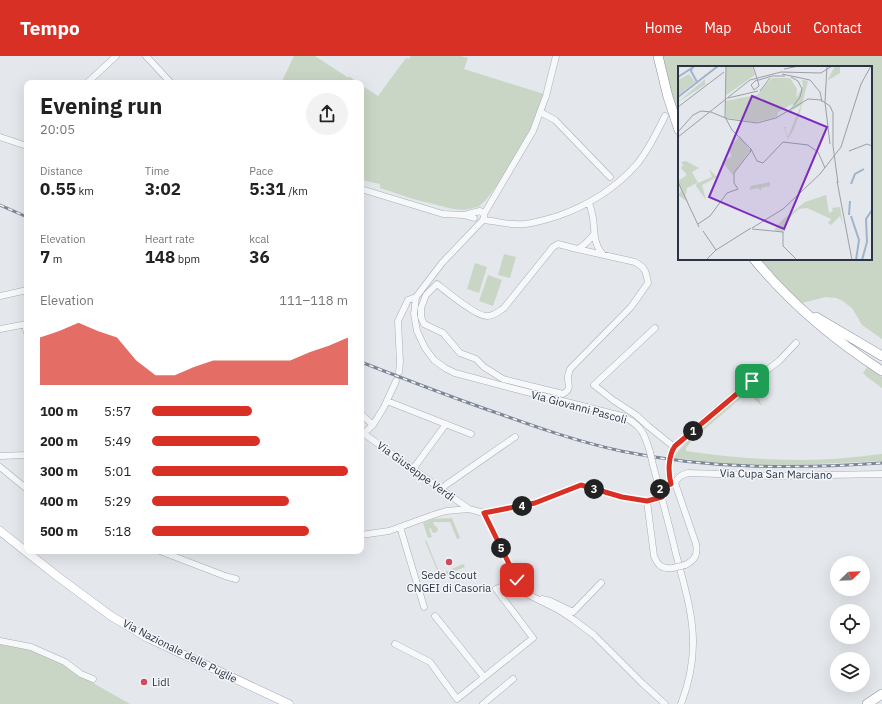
<!DOCTYPE html>
<meta charset="utf-8">
<style>
:root{--surface:#fff;--page:#f2f2f2;--text:#222;--muted:#767676;--accent:#d93025}
body{margin:0;font-family:"IBM Plex Sans",sans-serif;background:var(--page);color:var(--text);height:100vh;display:flex;flex-direction:column;font-size:15px;white-space:nowrap}
*{box-sizing:border-box;margin:0}
p{font-size:13px;color:var(--muted)}
.icon{flex:none;width:22px;height:22px;fill:none;stroke:currentColor;stroke-width:2;stroke-linecap:round;stroke-linejoin:round}
.map{position:relative;flex:1;overflow:hidden}
.drawer{position:absolute;left:24px;top:24px;width:340px;height:474px;display:flex;flex-direction:column;background:var(--surface);border-radius:8px;box-shadow:0 4px 16px #0002}
.drawer>*{flex:none}
.needle{width:26px;rotate:67deg}
.buttons{position:absolute;left:830px;top:500px;display:grid;gap:8px}
.buttons a{display:grid;place-items:center;width:40px;height:40px;border-radius:50%;background:var(--surface);box-shadow:0 4px 16px #0002;font-size:20px}
.pin{position:absolute;display:grid;place-items:center;width:34px;height:34px;color:#fff;margin:-17px;border-radius:8px;box-shadow:0 2px 6px #0006}
.km{position:absolute;width:20px;height:20px;margin:-10px;border-radius:50%;background:#222;color:#fff;font-size:11px;line-height:20px;text-align:center}
.round{display:grid;place-items:center;flex:none;width:42px;height:42px;border-radius:21px;background:var(--page)}
.head{display:flex;align-items:center;justify-content:space-between;height:68px;padding:0 16px}
h1{font-size:22px;font-weight:800;line-height:30px}
.figures{display:grid;grid-template-columns:repeat(3,1fr);gap:6px;height:68px;padding:4px 16px}
.figures div{display:grid;align-content:center}
.figures b{font-size:17px;font-weight:800}
.figures small{font-size:11px;font-weight:400}
.figures p{font-size:11px}
.chart{height:112px;padding:8px 16px}
.chart p{display:flex;justify-content:space-between}
.chart svg{width:100%;height:72px;margin-top:4px;fill:var(--accent);opacity:.7}
ul{padding:0 16px;list-style:none;font-size:13px}
li{display:grid;grid-template-columns:64px 48px 1fr;align-items:center;height:30px}
li i{height:10px;border-radius:5px;background:var(--accent)}
header{display:flex;align-items:center;gap:24px;box-sizing:border-box;height:56px;padding:0 20px;background:var(--accent);color:#fff}
header strong{font-size:19px}
nav{display:flex;gap:22px;margin-inline-start:auto;font-size:14px}
.map>svg:first-child{display:block}
</style>
<header>
<strong>Tempo</strong>
<nav><a>Home</a><a>Map</a><a>About</a><a>Contact</a></nav>
</header>
<div class="map">
<svg width="882" height="648" viewBox="0 0 882 648">
<rect width="100%" height="100%" fill="#e4e7ec"/>
<!-- green -->
<path fill="#c9d6c5" d="M294,0H315L347,21H350L359,27H281Z
M411,0H460L468,2L464,13L544,38L530,74L506,117L486,144L478,151L464,154L453,153L413,143L380,132V128L361,124V29L378,40L406,2L409,3Z
M662,0H882V283L862,269L852,252L841,244L836,242L826,241L802,247L774,220L760,203H871V11H679V59L669,29Z
M504,198L516,201L510,222L498,219Z
M475,207L487,211L479,237L467,233Z
M488,219L502,224L493,250L479,245Z
M867,311L882,321V332L867,321L863,317Z
M750,332C757,334 759,344 762,350L753,342L750,336L746,338L692,384L686,392V395C725,401 764,404 803,404C829,404 856,401 882,398V405C832,407 782,411 732,408C712,407 693,404 674,402C676,396 687,386 692,381C710,364 729,349 749,333Z
M452,462L460,482L457,483L450,466H434L433,467L435,470L437,471L438,474L437,476L434,477L432,476L431,472L429,473L432,481L428,482L423,467L433,463Z
M426,484L440,518L463,508L465,511L440,521L425,485Z
M0,587L32,594L66,609L86,623L130,648H0Z"/>
<g fill="none" stroke-linecap="round" stroke-linejoin="round">
<!-- minor casing -->
<g stroke="#a9aeb7" stroke-width="7">
<path id="minor" d="M146,0L171,27
M87,27L116,0
M540,56L555,64L610,121
M0,81L27,90
M361,133L443,158L464,159L474,162
M589,147C591,152 592,157 593,162C595,177 593,187 603,199
M484,158L533,75L546,40L556,0
M464,159L480,155C484,157 485,160 483,164L442,207L416,241L414,258L417,275L425,292L434,304L445,312L455,317L523,335L622,360C641,369 644,376 650,396
M483,164C497,165 511,170 525,168C536,167 548,163 558,160C589,149 615,133 637,108C648,95 657,76 665,60
M577,193L635,206C646,212 646,216 648,227L631,251L570,313C570,314 568,319 568,320C567,328 573,332 563,338L503,323L484,311L476,303L460,297L443,277L424,268L421,261V252L426,239L437,228C446,235 477,261 487,260C494,260 498,256 504,252L553,191L558,188L577,193C585,190 589,184 594,178
M0,240L27,234
M25,269L27,277
M655,272L594,329L613,344L636,359L648,370L674,391
M0,273L27,268
M399,316L400,306L398,265L408,244L416,241
M387,345L471,378
M361,358L373,369
M363,377L469,453
M362,379L373,369L384,351L396,325
M671,399L675,390L737,337L779,305L796,287
M0,400L27,399
M653,409C661,439 669,468 676,498C691,554 703,591 681,648
M0,411L27,433
M669,412V419L671,428
M413,413L446,368
M675,427C678,421 681,419 688,417L775,420L882,418
M675,427L696,488C698,499 695,504 685,509
M659,431L675,427
M440,433L515,381
M647,445L654,500C658,510 662,513 673,512
M484,457L517,524L527,538L559,554L574,564L594,579L643,628L665,648
M400,471L424,551
M361,479L389,475L433,459L446,455L469,453L484,457L535,447L581,429L622,441L647,445L662,441
M160,495L225,520L236,523
M542,543L550,545L573,556L601,527
M435,560L484,621
M0,585L31,591L40,595L65,606L81,618L93,623
M395,588L430,606L457,643L533,582L496,533L517,524
M483,648L513,623"/>
</g>
<!-- major casing -->
<g stroke="#a3abb8" stroke-width="9">
<path id="major" d="M0,475L57,520L111,560L148,582L289,648"/>
</g>
<!-- highway casing -->
<g stroke="#8b94a3" stroke-width="10">
<path id="highway" d="M658,0L668,41L679,74
M754,203C790,247 834,284 882,315
M816,261L882,300
M867,648L882,638"/>
</g>
<!-- minor -->
<use href="#minor" stroke="#f7f8fa" stroke-width="6"/>
<!-- major -->
<use href="#major" stroke="#fff" stroke-width="8"/>
<!-- highway -->
<use href="#highway" stroke="#fff" stroke-width="9"/>
<!-- rail casing -->
<g stroke="#7d8696" stroke-width="3">
<path id="rail" d="M0,149L27,161
M361,306C407,324 453,342 500,358C539,372 579,386 621,395C707,413 795,413 882,407"/>
</g>
<!-- rail -->
<use href="#rail" stroke="#f4f6f9" stroke-width="1.5" stroke-dasharray="4.5" stroke-linecap="butt"/>
<!-- minor-bridge casing -->
<g stroke="#a9aeb7" stroke-width="7" stroke-linecap="butt">
<path id="minor-bridge" d="M650,396L653,409
M669,412L671,399
M673,512L685,509"/>
</g>
<!-- minor-bridge -->
<use href="#minor-bridge" stroke="#f7f8fa" stroke-width="6"/>
</g>
<g fill="none" stroke-linecap="round" stroke-linejoin="round">
<!-- route casing -->
<g stroke="#fff" stroke-width="8">
<path id="route" d="M517,524L484,457L535,447L581,429L622,441L647,445L662,441L659,431L671,428C668,416 668,400 675,390L752,325"/>
</g>
<!-- route -->
<use href="#route" stroke="#d93025" stroke-width="5"/>
</g>
<!-- markers -->
<g fill="#d1495b" stroke="#f4f6f9" stroke-width="1.5">
<circle cx="449" cy="506" r="4"/>
<circle cx="144" cy="626" r="4"/>
</g>
<g text-anchor="middle" dominant-baseline="central" stroke-width="3" stroke-linejoin="round" paint-order="stroke">
<!-- street labels -->
<g font-size="11" fill="#2b3445" stroke="#f4f6f9">
<text transform="translate(579 351) rotate(15)">Via Giovanni Pascoli</text>
<text transform="translate(416 415) rotate(36)">Via Giuseppe Verdi</text>
<text transform="translate(776 418) rotate(1)">Via Cupa San Marciano</text>
<text transform="translate(180 595) rotate(27)">Via Nazionale delle Puglie</text>
</g>
<!-- poi labels -->
<g font-size="11" fill="#2b3445" stroke="#f4f6f9">
<text x="449" y="519">Sede Scout<tspan x="449" dy="13">CNGEI di Casoria</tspan></text>
<text x="152" y="626" text-anchor="start">Lidl</text>
</g>
</g>
<!-- overview -->
<g transform="translate(678 10)">
<rect width="194" height="194" fill="#e4e7ec"/>
<path d="M48,0H74L77,9L47,30ZM157,0H162V7L149,15ZM11,8L17,16L0,29V14ZM94,12H112L119,23L118,36L100,46L99,51L78,56L48,52L47,35L79,29ZM27,13V18L30,17L0,36ZM124,14L130,15L122,46L116,63L110,73L106,61H109L107,62L110,71L123,39L110,47L125,20ZM62,70L72,84L55,109L44,96L54,90L50,83ZM8,95L21,102L14,106L20,117L34,111L31,103L39,111L24,119L28,134L18,120L19,117L9,122L8,129L5,123L10,136L0,129L3,125L0,115L9,109L3,102L5,99L3,96ZM92,116V120L83,122V125L80,122L71,124L73,120ZM148,129L151,147L155,145L154,142L162,141L165,159L162,150L153,159L150,157L153,153L129,142L121,143L111,152L106,167L96,164L104,154L127,136Z" fill="#c9d6c5"/>
<path fill="none" stroke="#9fb4cc" stroke-width="2" d="M14,2L13,5L19,16M0,11L17,0M0,31L40,0M173,118L177,108L186,103M171,149L172,135M173,150L181,174L178,194M184,194L189,176L188,153L194,144"/>
<path fill="none" stroke="#9a9fa9" stroke-width="1" d="M48,0L47,51L54,64L73,83M75,0L77,6L80,16L81,20L76,24L73,19L77,15L79,14H81L84,13L94,10H107M149,0L147,36L152,78M106,3L121,0M104,8L132,14L142,26L144,36M113,11L120,15L124,23L122,31L116,39M82,25L92,12M50,32L80,25M0,41L46,6M0,66L15,49L23,45L33,46L50,53L79,57L98,52L130,33L143,34L152,40L155,47V80L160,117M0,71L72,14L103,6L143,7L154,0M171,85L189,78L194,80M72,86L73,83L79,95L85,97L105,76L130,79L140,86L147,102M142,108L163,81L183,18L193,0M159,115L174,194M0,116L21,161M20,158L32,150L49,127L60,123L56,117V107L73,85M74,162L105,143L143,107M74,163L105,166V180L119,194M25,165L38,184M28,194L38,184L73,162"/>
<path fill="#7b2cbf" fill-opacity="0.15" stroke="#7b2cbf" stroke-width="2" d="M74,30L149,61L106,163L31,131Z"/>
<rect width="194" height="194" fill="none" stroke="#2b3445" stroke-width="2"/>
</g>
</svg>
<div class="buttons">
<a><svg class="needle" viewBox="-14 -14 28 28"><path d="M0-13l5 13h-10z" fill="#e53935"/><path d="M0 13l5-13h-10z" fill="#767676"/></svg></a>
<a><svg class="icon" aria-label="locate" viewBox="0 0 24 24"><circle cx="12" cy="12" r="6"/><path d="M12 2v4M12 18v4M2 12h4M18 12h4"/></svg></a>
<a><svg class="icon" aria-label="layers" viewBox="0 0 24 24"><path d="M12 4l9 5-9 5-9-5zM3 14l9 5 9-5"/></svg></a>
</div>
<div class="pin" style="left:752px;top:325px;background:#1e9e55"><svg class="icon" aria-label="arrive" viewBox="0 0 24 24"><path d="M6 21V4h12l-3 4 3 4H6"/></svg></div>
<div class="pin" style="left:517px;top:524px;background:#d93025"><svg class="icon" aria-label="check" viewBox="0 0 24 24"><path d="M5 12l5 5 9-10"/></svg></div>
<b class="km" style="left:693px;top:375px">1</b>
<b class="km" style="left:660px;top:433px">2</b>
<b class="km" style="left:594px;top:433px">3</b>
<b class="km" style="left:522px;top:450px">4</b>
<b class="km" style="left:501px;top:492px">5</b>
<section class="drawer">
<div class="head"><div><h1>Evening run</h1><p>20:05</p></div><a class="round"><svg class="icon" aria-label="share" viewBox="0 0 24 24"><path d="M12 15V3M7 8l5-5 5 5M5 13v7h14v-7"/></svg></a></div>
<div class="figures">
<div><p>Distance</p><b>0.55<small> km</small></b></div>
<div><p>Time</p><b>3:02</b></div>
<div><p>Pace</p><b>5:31<small> /km</small></b></div>
</div>
<div class="figures">
<div><p>Elevation</p><b>7<small> m</small></b></div>
<div><p>Heart rate</p><b>148<small> bpm</small></b></div>
<div><p>kcal</p><b>36</b></div>
</div>
<div class="chart"><p><span>Elevation</span>111–118 m</p>
<svg viewBox="0 0 160 44" preserveAspectRatio="none"><path d="M0 44V15L10 11L20 6L30 11L40 15L50 29L60 38L70 38L80 33L90 29L100 29L110 29L120 29L130 29L140 24L150 20L160 15V44z"/></svg>
</div>
<ul>
<li><b>100 m</b>5:57<i style="width:51%"></i></li>
<li><b>200 m</b>5:49<i style="width:55%"></i></li>
<li><b>300 m</b>5:01<i style="width:100%"></i></li>
<li><b>400 m</b>5:29<i style="width:70%"></i></li>
<li><b>500 m</b>5:18<i style="width:80%"></i></li>
</ul>
</section>
</div>
